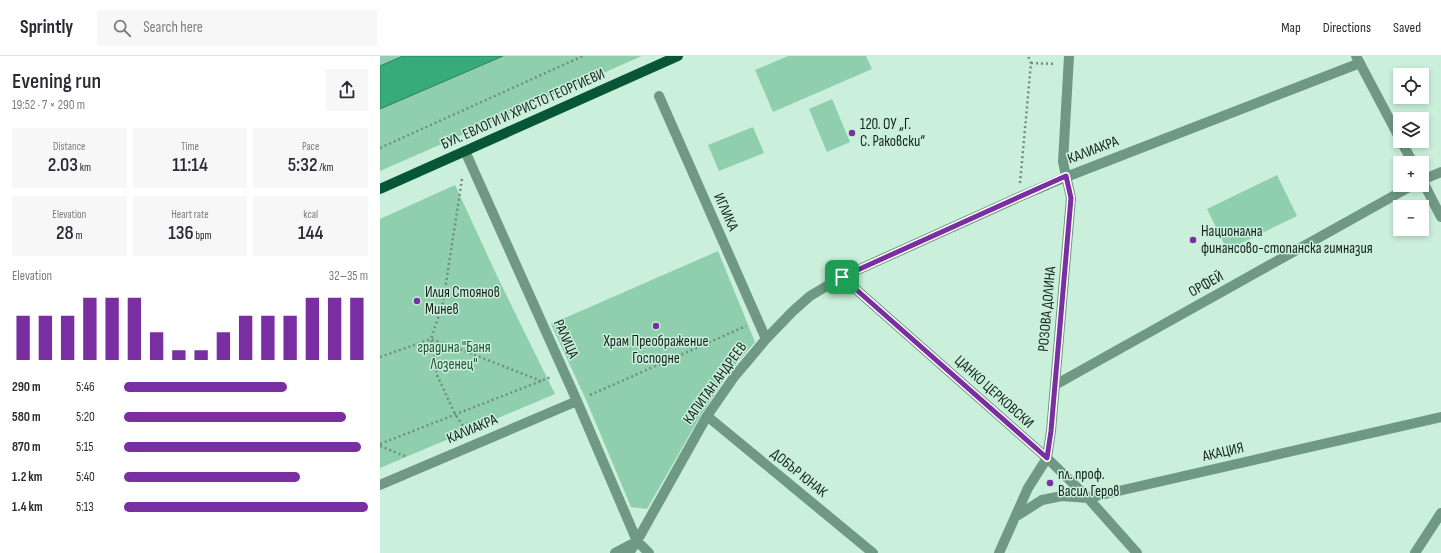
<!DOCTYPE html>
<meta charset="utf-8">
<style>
:root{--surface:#fff;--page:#f7f7f7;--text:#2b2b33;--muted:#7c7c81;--line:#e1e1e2;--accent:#792fa1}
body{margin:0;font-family:"Sofia Sans Condensed",sans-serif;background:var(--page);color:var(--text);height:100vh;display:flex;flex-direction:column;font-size:15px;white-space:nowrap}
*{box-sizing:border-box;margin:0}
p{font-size:13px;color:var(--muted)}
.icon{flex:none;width:22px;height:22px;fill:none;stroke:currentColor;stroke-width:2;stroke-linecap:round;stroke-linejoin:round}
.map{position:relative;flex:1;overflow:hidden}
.sheet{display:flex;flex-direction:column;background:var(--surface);width:380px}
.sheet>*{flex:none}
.controls{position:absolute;left:1013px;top:12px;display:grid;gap:8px}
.controls a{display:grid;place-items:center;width:36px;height:36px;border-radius:0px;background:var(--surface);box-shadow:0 2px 6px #0003;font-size:20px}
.pin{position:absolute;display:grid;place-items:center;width:34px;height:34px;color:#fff;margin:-17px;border-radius:8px;box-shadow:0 2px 6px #0006}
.round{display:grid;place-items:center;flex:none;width:42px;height:42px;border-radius:0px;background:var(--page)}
.headline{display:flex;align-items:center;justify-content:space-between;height:68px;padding:0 12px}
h1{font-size:22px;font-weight:600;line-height:30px}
.metrics{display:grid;grid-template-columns:repeat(3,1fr);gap:6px;height:68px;padding:4px 12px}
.metrics div{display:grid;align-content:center;border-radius:0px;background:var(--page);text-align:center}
.metrics b{font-size:20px;font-weight:600}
.metrics small{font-size:11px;font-weight:400}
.metrics p{font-size:11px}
.chart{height:112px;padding:8px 12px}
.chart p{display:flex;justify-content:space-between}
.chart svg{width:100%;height:72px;margin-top:4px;stroke:var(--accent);stroke-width:6}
ul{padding:0 12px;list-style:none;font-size:13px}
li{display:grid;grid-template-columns:64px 48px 1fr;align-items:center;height:30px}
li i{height:10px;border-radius:5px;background:var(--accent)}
header{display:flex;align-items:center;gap:24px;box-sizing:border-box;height:56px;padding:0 20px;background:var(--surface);border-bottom:1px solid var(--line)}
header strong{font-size:19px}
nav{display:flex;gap:22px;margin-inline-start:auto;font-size:14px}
.search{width:280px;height:36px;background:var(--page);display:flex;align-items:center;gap:10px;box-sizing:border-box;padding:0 14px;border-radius:0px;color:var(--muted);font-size:15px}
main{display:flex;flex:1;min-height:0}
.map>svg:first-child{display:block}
</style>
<header>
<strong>Sprintly</strong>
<div class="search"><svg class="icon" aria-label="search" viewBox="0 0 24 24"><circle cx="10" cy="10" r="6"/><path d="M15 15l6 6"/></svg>Search here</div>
<nav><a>Map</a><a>Directions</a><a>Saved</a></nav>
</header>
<main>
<section class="sheet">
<div class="headline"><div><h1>Evening run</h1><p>19:52 · 7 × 290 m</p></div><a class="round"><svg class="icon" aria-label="share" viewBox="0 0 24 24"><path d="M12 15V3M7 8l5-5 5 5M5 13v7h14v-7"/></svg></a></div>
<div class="metrics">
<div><p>Distance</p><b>2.03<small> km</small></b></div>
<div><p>Time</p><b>11:14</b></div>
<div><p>Pace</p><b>5:32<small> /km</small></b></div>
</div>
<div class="metrics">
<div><p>Elevation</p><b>28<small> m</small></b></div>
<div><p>Heart rate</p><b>136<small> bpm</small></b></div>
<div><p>kcal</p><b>144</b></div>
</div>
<div class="chart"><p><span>Elevation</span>32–35 m</p>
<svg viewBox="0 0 160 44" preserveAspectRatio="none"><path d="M5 44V17M15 44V17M25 44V17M35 44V6M45 44V6M55 44V6M65 44V27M75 44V38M85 44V38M95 44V27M105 44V17M115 44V17M125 44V17M135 44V6M145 44V6M155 44V6"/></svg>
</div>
<ul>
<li><b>290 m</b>5:46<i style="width:67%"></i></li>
<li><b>580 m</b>5:20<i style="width:91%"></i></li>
<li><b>870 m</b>5:15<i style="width:97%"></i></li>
<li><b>1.2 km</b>5:40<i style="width:72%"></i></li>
<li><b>1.4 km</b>5:13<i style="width:100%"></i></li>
</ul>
</section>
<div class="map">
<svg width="1061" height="497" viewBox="0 0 1061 497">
<rect width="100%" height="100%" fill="#caefdb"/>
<!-- green -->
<path fill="#90cfae" d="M0,0H262L0,115Z
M408,0H486L492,13L393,56L375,14Z
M452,43L470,86L447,96L429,53Z
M373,71L384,97L339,115L328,89Z
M897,119L917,160L847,194L827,153Z
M75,129L117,220L175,338L0,412V163Z
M338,195L375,286L350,315L321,359L267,453L251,451L207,346L171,268Z"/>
<!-- water -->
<path fill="#38ab7a" stroke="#2d825e" d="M23,0H123L0,53V10Z"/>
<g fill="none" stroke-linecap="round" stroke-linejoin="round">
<!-- path -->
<path stroke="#738d7f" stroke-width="2.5" stroke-dasharray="2 3" stroke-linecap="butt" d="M651,7L676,8
M0,92L203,0
M82,123L63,247L51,283L57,319L75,358L87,376
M640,127L651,7L648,0
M0,301L51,283L87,296L161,325
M210,339L366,270
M0,388L171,321
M0,390L27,401"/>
<!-- minor -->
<path stroke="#6f9983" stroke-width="10" d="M976,0L1020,83
M279,40L386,283
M1021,85L1033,107
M85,95L197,345L257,485L269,497
M1042,124L1061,161
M1042,124L1061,116
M462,221L667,402L708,442L757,497
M675,329L1033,129
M327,360L493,497
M0,429L197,345
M635,461L662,444L682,440L708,442L1061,361
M235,497L256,486
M249,497L257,485L327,360L354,321L386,283L413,255L430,240L462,221L639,141L686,121L980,7
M619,497L648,432L667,402L671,375L691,142L683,106L689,0
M1035,497L1061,457"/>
<!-- major -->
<path stroke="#075638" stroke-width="10" d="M0,133L298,0"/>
</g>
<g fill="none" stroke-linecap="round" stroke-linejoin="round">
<!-- route casing -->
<g stroke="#fff" stroke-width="8">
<path id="route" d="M686,120L691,142L671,375L667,402L462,221L639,141Z"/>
</g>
<!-- route -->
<use href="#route" stroke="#792fa1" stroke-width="5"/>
</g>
<!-- markers -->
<g fill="#792fa1" stroke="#caefdb" stroke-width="1.5">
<circle cx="472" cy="77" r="4"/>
<circle cx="813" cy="184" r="4"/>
<circle cx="37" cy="245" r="4"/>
<circle cx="276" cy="270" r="4"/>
<circle cx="670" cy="427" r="4"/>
</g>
<g text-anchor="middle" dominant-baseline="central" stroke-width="3" stroke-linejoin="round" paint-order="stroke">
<!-- street labels -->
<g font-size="15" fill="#14221b" stroke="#caefdb">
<text transform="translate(143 53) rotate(-24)">БУЛ. ЕВЛОГИ И ХРИСТО ГЕОРГИЕВИ</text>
<text transform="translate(713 94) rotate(-21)">КАЛИАКРА</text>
<text transform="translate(346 156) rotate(66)">ИГЛИКА</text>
<text transform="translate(826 228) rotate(-29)">ОРФЕЙ</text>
<text transform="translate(667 253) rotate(-85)">РОЗОВА ДОЛИНА</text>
<text transform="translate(186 283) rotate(66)">РАЛИЦА</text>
<text transform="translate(335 327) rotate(-54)">КАПИТАН АНДРЕЕВ</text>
<text transform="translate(614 336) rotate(42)">ЦАНКО ЦЕРКОВСКИ</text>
<text transform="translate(92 373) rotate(-23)">КАЛИАКРА</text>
<text transform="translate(843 396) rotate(-13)">АКАЦИЯ</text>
<text transform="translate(419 417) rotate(39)">ДОБЪР ЮНАК</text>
</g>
<!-- poi labels -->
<g font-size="15" fill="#14221b" stroke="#caefdb" text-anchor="start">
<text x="480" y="68">120. ОУ „Г.<tspan x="480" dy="17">С. Раковски“</tspan></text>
<text x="821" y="175">Национална<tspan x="821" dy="17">финансово-стопанска гимназия</tspan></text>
<text x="45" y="236">Илия Стоянов<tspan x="45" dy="17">Минев</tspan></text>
<text x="276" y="285" text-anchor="middle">Храм Преображение<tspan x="276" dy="17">Господне</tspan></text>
<text x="678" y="418">пл. проф.<tspan x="678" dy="17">Васил Геров</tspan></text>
</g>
<!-- park labels -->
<g font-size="15" fill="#24523c" stroke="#caefdb">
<text x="74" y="291">градина "Баня<tspan x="74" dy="17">Лозенец"</tspan></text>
</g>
</g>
</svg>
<div class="controls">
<a><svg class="icon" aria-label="locate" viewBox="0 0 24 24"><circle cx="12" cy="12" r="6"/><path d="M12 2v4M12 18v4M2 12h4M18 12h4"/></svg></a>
<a><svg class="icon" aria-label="layers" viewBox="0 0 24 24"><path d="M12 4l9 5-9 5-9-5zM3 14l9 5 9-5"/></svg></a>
<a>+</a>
<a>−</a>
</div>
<div class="pin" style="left:462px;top:221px;background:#1e9e55"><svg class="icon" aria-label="arrive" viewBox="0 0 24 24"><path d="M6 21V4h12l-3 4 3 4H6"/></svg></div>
</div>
</main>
